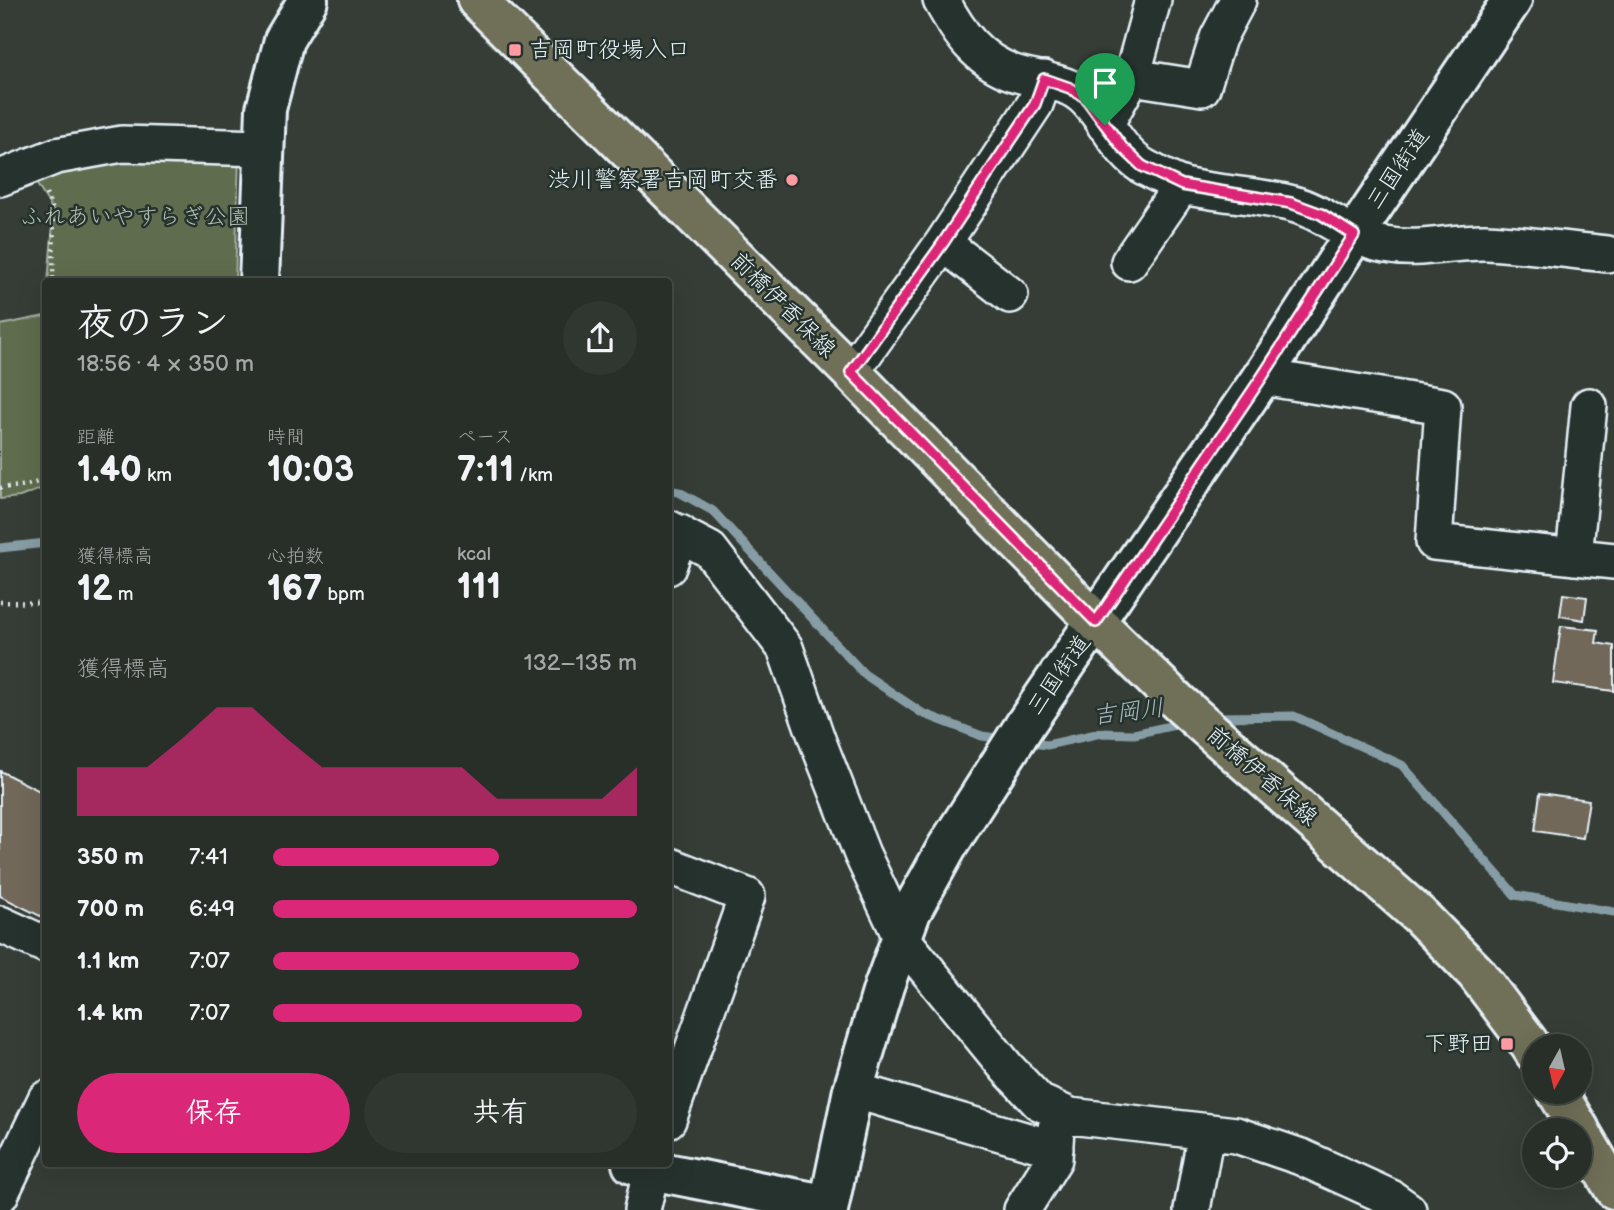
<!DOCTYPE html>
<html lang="ja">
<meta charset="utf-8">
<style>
:root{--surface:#282e28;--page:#303630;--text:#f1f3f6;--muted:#a5a8a8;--line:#444a45;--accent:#db2777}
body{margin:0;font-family:"Balsamiq Sans","Klee One",sans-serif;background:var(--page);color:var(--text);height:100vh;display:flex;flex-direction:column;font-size:26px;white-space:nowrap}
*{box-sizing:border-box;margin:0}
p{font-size:23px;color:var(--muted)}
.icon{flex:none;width:38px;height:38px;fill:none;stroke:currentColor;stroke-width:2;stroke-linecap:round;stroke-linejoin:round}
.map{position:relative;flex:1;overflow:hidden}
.side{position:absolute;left:42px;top:278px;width:630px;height:889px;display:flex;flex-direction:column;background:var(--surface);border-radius:7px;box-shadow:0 7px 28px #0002,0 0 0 2px var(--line)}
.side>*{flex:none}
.needle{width:46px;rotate:188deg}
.controls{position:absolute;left:1522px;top:1034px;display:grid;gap:14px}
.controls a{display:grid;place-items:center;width:70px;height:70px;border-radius:50%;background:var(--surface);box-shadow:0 7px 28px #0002,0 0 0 2px var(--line);font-size:35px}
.pin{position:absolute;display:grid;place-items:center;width:60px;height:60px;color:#fff;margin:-72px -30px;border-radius:50% 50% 50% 0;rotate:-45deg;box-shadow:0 0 7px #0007}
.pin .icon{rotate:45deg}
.round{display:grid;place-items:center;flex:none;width:74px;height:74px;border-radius:37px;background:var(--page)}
.summary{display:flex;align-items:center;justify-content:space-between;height:119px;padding:0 35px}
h1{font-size:38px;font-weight:600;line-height:52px}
.figures{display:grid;grid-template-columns:repeat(3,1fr);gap:10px;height:119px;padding:7px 35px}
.figures div{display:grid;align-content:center}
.figures b{font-size:35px;font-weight:600}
.figures small{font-size:19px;font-weight:400}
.figures p{font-size:19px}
.chart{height:196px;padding:14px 35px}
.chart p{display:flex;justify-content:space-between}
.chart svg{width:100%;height:126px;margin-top:7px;fill:var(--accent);opacity:.7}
.cta{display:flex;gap:14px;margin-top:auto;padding:14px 35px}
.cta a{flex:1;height:80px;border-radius:42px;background:var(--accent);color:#fff;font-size:28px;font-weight:600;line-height:80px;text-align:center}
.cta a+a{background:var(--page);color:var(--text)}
ul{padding:0 35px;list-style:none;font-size:23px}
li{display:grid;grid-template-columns:112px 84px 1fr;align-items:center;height:52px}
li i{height:18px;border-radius:9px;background:var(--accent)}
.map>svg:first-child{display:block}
</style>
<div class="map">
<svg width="1614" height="1210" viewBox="0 0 1614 1210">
<rect width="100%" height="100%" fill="#353d36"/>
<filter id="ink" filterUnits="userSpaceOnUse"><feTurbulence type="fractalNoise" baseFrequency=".0143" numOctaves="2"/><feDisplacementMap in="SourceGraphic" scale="14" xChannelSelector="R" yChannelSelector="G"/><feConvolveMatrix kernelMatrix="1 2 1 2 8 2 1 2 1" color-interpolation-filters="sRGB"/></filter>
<g filter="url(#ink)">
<!-- green -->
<path fill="#5f6c4d" stroke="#a4aea2" stroke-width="2" d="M239,155L235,282H48L54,212L30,173L62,161Z
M45,316V487L20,497L0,499V325Z"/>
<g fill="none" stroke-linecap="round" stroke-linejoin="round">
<!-- stream -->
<path stroke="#879da5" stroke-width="9" d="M668,490L679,492L713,511L864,674L922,713L982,736L1004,739
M0,548L46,543
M1215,717L1294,716L1402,765L1515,895L1614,912
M1025,742L1047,745L1101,733L1134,734L1184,723"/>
</g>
<!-- building -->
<path fill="#71675a" stroke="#e8f1f8" stroke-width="2" d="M1563,594L1587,597L1584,620L1560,616Z
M1561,626L1598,630L1596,643L1614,646V691L1553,683Z
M0,771L46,794V919L0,896Z
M1540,793L1589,800L1583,838L1535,831Z"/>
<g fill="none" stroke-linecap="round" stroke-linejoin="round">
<!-- minor casing -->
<g stroke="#e8f1f8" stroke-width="40">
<path id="minor" d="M941,0C959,33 977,60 1014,73C1032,79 1052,79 1070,88C1102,103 1113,151 1146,168C1158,174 1171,182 1184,186C1218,194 1255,195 1289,203C1325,211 1349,239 1385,245C1420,252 1451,241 1486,242C1526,244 1567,250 1607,254
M1132,77L1202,88L1218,38L1238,0
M1105,125L1132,77L1153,0
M0,178L56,156L122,144L265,148
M943,243L1010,295
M1129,262L1182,185
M851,372L943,243L1035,104L1044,79
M1262,377L1443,406L1434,542L1614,561
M668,528L710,550L785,648L818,742L862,854L902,939L1007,1068L1039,1102L1070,1116L1236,1135L1301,1157L1391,1198L1408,1210
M1574,557L1589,406
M668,567L680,533
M668,865L747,896L668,1120
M0,924L46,945
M853,1090L1055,1149
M0,1195L46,1099
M642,1210L653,1164
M1022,1210L1054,1159L1056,1128
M1192,1210L1206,1132"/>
</g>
<!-- tertiary casing -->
<g stroke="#e8f1f8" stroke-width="44">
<path id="tertiary" d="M259,282L266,109L284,40L308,0
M632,1164L651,1170L829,1205
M828,1210L853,1090L884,986L911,912L947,847L1026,723L1262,377L1354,235L1512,0"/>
</g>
<!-- primary casing -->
<g stroke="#e8f1f8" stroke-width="44">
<path id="primary" d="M477,0L851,372L1096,622L1179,703L1419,915L1476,973L1528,1042L1535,1053
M1557,1092L1580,1130
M1580,1131L1614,1189"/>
</g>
<!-- path -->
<path stroke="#e8f1f8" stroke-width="4.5" stroke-dasharray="2 5" stroke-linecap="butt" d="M46,194L54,212L53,282
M0,488C15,486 34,487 46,477
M0,602L46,603"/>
<!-- minor -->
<use href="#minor" stroke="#26332d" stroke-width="35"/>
<!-- tertiary -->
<use href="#tertiary" stroke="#26332d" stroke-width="38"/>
<!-- primary -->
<use href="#primary" stroke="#706f59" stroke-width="38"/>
</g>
</g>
<g fill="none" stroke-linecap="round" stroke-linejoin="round" filter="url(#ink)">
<!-- route casing -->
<g stroke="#fff" stroke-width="14">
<path id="route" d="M1044,79L1070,88L1085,97L1122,147L1142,166L1182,185L1291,203L1321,214L1354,235L1262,377L1096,622L851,372L943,243L989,173L1035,104Z"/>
</g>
<!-- route -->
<use href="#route" stroke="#db2777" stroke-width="9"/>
</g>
<!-- markers -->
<g fill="#ff9aa2" stroke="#26332d" stroke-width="2.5">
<rect x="508" y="43" width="14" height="14" rx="3.5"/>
<circle cx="792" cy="180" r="7"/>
<rect x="1500" y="1037" width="14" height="14" rx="3.5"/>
</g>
<g text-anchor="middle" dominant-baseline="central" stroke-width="5" stroke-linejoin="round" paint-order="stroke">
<!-- poi labels -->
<g font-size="23" fill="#e8f1f8" stroke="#26332d" text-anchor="end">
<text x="529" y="50" text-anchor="start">吉岡町役場入口</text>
<text x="778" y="180">渋川警察署吉岡町交番</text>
<text x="1493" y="1044">下野田</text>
</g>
<!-- street labels -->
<g font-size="23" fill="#e8f1f8" stroke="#26332d">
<text transform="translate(1398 169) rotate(-56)">三国街道</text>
<text transform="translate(783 305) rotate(45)">前橋伊香保線</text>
<text transform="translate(1059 675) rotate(-55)">三国街道</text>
<text transform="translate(1262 776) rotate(41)">前橋伊香保線</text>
</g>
<!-- park labels -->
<g font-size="23" fill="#b1bcb4" stroke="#26332d">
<text x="135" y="217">ふれあいやすらぎ公園</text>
</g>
<!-- water labels -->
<g font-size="24" font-style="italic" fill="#a8b9c0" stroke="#26332d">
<text transform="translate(1128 712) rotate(-7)">吉岡川</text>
</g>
</g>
</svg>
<div class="controls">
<a><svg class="needle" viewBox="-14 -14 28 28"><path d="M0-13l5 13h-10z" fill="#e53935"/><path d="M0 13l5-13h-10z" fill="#a5a8a8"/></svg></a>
<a><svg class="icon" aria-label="locate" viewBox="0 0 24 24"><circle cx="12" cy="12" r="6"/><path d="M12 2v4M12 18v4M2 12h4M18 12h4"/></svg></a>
</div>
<div class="pin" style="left:1105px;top:125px;background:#1e9e55"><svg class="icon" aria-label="arrive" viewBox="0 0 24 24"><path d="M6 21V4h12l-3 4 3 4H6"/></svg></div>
<section class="side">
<div class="summary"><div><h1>夜のラン</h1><p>18:56 · 4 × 350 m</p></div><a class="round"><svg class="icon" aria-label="share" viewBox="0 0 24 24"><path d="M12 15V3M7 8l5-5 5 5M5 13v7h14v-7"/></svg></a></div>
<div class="figures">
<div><p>距離</p><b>1.40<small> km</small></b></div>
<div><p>時間</p><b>10:03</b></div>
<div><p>ペース</p><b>7:11<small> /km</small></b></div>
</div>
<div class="figures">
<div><p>獲得標高</p><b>12<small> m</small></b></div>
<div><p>心拍数</p><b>167<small> bpm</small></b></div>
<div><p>kcal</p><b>111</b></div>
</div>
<div class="chart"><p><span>獲得標高</span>132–135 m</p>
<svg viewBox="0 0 160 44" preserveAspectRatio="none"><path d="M0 44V27L10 27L20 27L30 17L40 6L50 6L60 17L70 27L80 27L90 27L100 27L110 27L120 38L130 38L140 38L150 38L160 27V44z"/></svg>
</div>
<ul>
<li><b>350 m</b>7:41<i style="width:62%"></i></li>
<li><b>700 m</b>6:49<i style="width:100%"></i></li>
<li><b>1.1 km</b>7:07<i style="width:84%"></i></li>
<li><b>1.4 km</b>7:07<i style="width:85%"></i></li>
</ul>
<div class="cta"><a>保存</a><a>共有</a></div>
</section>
</div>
